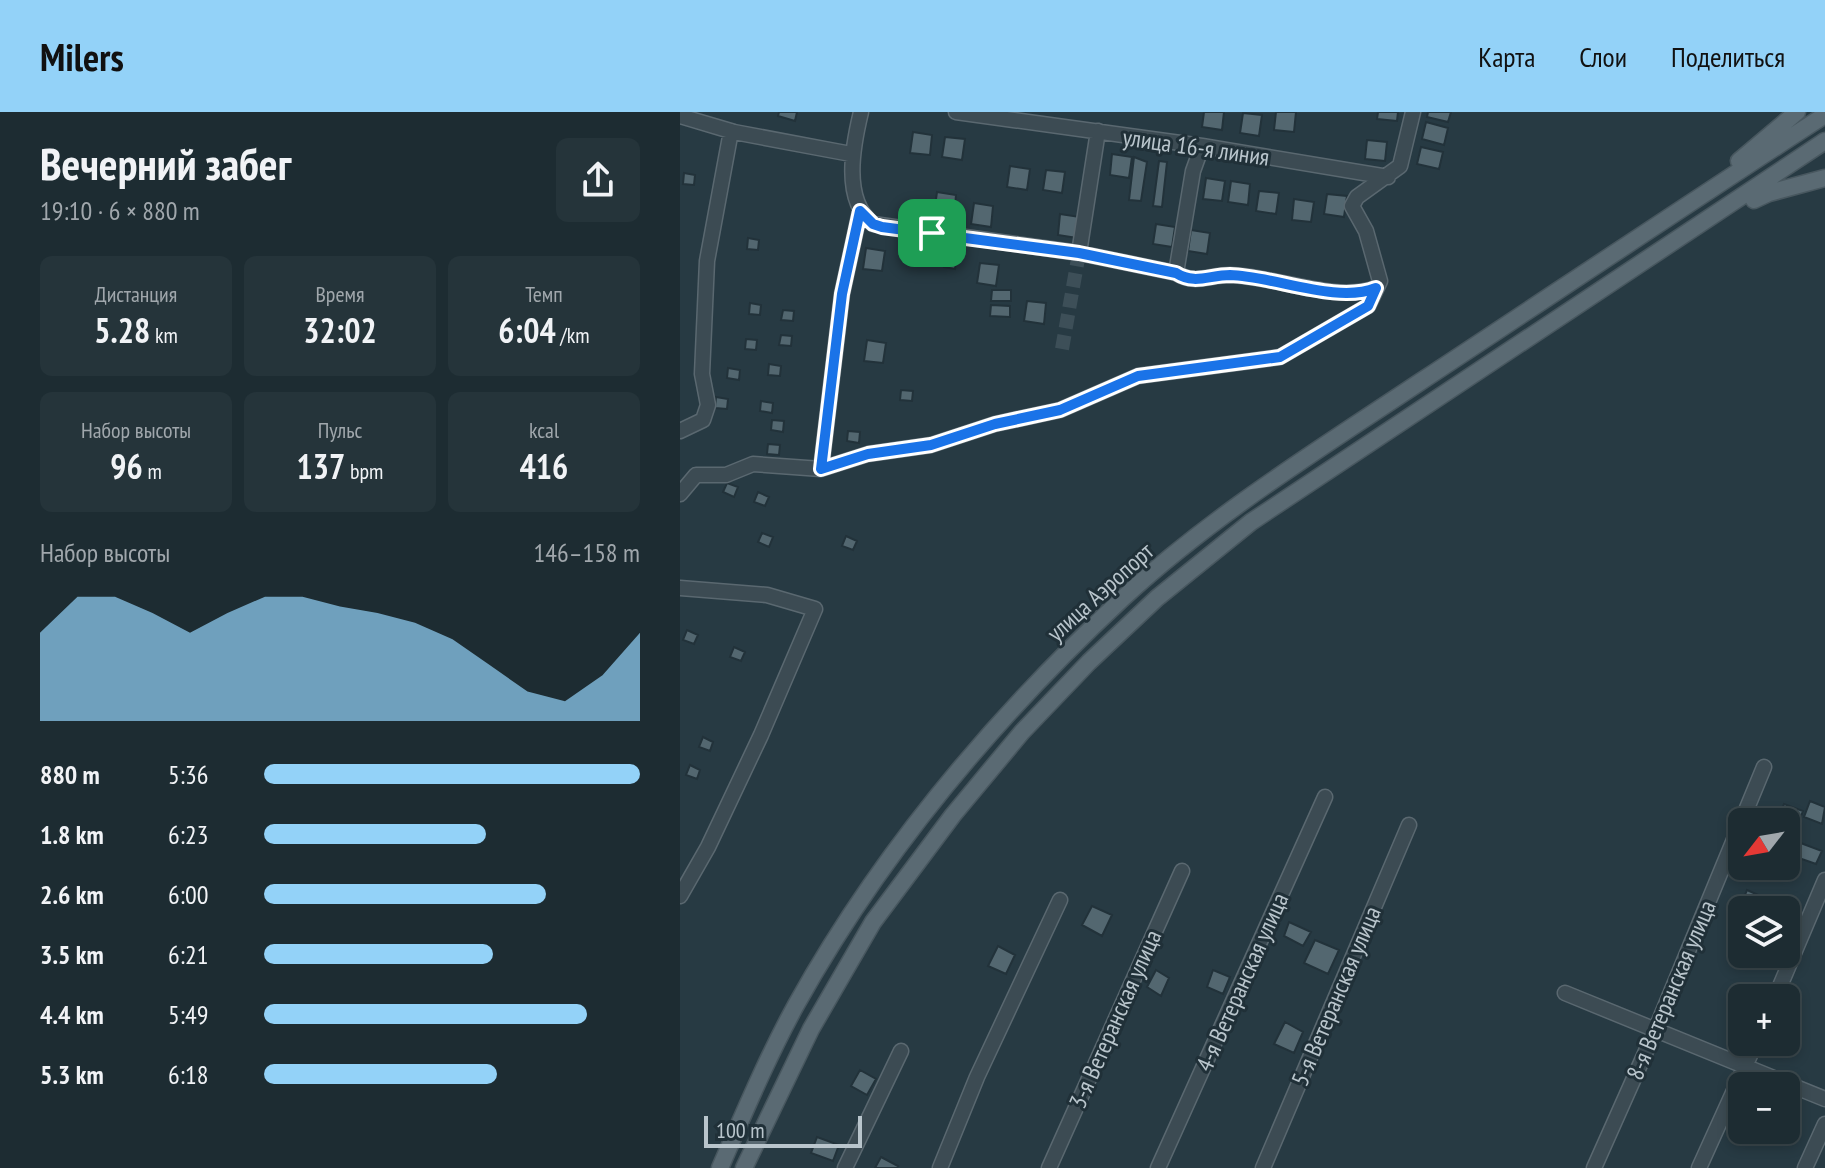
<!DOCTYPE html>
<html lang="ru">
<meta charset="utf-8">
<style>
:root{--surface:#1d2c32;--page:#25343a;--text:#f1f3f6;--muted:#a0a7ac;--line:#3b484d;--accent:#93d2f8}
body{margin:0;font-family:"PT Sans Narrow",sans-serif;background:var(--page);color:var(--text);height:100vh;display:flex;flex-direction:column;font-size:30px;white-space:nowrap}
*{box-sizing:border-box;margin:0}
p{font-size:26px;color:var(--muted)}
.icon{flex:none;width:44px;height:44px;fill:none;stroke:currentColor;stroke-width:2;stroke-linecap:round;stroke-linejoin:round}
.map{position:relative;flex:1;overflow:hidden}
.side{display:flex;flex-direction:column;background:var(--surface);width:680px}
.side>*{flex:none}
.needle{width:52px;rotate:239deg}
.controls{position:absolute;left:1048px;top:696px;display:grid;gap:16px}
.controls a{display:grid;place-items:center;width:72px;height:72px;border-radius:12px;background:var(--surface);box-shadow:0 4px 12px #0003,0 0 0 2px var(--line);font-size:40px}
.scale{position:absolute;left:24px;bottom:20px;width:158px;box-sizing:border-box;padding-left:8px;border:4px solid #b9c5cc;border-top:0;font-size:22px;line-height:28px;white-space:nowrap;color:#b9c5cc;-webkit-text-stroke:6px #203038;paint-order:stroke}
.pin{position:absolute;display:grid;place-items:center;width:68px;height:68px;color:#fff;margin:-34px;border-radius:16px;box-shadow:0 4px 12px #0006}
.round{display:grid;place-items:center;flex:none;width:84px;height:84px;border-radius:12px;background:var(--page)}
.headline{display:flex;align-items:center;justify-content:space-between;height:136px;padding:0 40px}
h1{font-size:44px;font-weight:700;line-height:60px}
.metrics{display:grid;grid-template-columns:repeat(3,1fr);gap:12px;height:136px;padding:8px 40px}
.metrics div{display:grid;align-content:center;border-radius:12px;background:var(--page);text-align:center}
.metrics b{font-size:34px;font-weight:700}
.metrics small{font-size:22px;font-weight:400}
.metrics p{font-size:22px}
.chart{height:224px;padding:16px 40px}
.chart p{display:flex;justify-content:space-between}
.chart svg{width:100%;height:144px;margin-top:8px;fill:var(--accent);opacity:.7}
ul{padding:0 40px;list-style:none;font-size:26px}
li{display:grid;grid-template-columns:128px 96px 1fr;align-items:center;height:60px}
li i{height:20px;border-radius:10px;background:var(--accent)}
header{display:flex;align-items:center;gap:48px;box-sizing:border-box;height:112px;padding:0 40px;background:var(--accent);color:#111}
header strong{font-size:38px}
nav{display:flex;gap:44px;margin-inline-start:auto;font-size:28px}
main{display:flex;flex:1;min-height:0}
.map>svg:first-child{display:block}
</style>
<header>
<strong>Milers</strong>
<nav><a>Карта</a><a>Слои</a><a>Поделиться</a></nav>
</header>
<main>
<section class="side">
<div class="headline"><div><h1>Вечерний забег</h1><p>19:10 · 6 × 880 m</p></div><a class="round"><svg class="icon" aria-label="share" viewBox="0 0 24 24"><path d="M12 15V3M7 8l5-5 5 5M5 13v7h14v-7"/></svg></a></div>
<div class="metrics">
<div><p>Дистанция</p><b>5.28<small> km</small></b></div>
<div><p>Время</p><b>32:02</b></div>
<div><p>Темп</p><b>6:04<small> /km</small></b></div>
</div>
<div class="metrics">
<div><p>Набор высоты</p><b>96<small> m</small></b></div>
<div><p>Пульс</p><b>137<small> bpm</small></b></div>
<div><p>kcal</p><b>416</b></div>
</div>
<div class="chart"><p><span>Набор высоты</span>146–158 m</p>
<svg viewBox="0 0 160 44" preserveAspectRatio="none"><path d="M0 44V17L10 6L20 6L30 11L40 17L50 11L60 6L70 6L80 9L90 11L100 14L110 19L120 27L130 35L140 38L150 30L160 17V44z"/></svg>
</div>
<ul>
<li><b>880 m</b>5:36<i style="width:100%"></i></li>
<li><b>1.8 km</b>6:23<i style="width:59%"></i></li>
<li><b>2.6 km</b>6:00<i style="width:75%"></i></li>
<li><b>3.5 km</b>6:21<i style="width:61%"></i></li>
<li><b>4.4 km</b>5:49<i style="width:86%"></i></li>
<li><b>5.3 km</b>6:18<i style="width:62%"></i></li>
</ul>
</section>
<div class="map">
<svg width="1145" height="1056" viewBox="0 0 1145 1056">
<rect width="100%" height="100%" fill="#273a43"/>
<!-- building -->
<path fill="#536770" stroke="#22323a" stroke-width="2" d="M99,0H117L115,9L98,4Z
M524,0H544L542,18L522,15Z
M596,0H616L614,20L594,18Z
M698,0H718L717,9L697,7Z
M748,0H771L768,10L747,5Z
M563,1L582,3L579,24L560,21Z
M746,10L768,16L764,33L742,27Z
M233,20L252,23L250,43L230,41Z
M265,25L285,27L282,48L262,45Z
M687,28L707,30L705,49L685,47Z
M741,35L763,40L759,57L737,52Z
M432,42L452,45L449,66L430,63Z
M454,45L467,50L461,89L449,88Z
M479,49L487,50L482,95L473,94Z
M330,54L350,57L347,78L327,75Z
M366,58L385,60L382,81L363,78Z
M4,61L15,63L14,73L3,72Z
M526,66L545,69L542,89L523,87Z
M551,69L570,72L568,93L548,90Z
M579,79L599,81L596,102L576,99Z
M257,80L276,83L274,104L254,101Z
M647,82L667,84L664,105L644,102Z
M614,87L634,90L631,110L612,108Z
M294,91L313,94L311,115L291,112Z
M380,102L400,105L397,126L378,123Z
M476,112L495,115L492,135L473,132Z
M511,118L530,121L527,142L508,139Z
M68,126L79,128L78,138L67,137Z
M186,136L205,139L202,159L183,157Z
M235,143L247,144L246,154L234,153Z
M265,145L277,146L275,157L264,155Z
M300,151L319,153L316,174L297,171Z
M312,178H331V189H311Z
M347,189L366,191L364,212L344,209Z
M70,191L81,193L80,203L69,202Z
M311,193L330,194V205L310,204Z
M103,198L114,199L113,209L101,208Z
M101,223L112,224L111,234L99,233Z
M66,227L77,228L76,238L65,237Z
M187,228L206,231L203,251L184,249Z
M89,252L101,254L100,264L88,263Z
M48,256L60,258L59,268L47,266Z
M221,278L233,279L232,289L220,288Z
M36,285L48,287L47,297L35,296Z
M81,289L93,291L92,301L80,299Z
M92,308L104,309L103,320L91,318Z
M168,319L180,320L179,331L167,329Z
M88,332L100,333L99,343L87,342Z
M47,371L58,375L54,385L43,380Z
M78,380L89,385L85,394L74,390Z
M82,421L93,425L89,435L78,430Z
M166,424L177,429L173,438L162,434Z
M7,518L18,523L14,532L3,528Z
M54,535L65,540L61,549L50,545Z
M23,625L33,630L30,639L19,635Z
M10,653L20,658L17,667L6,663Z
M1130,689L1145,695L1142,712L1124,705Z
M1104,692L1123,699L1115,719L1106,716V710H1097Z
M1118,730L1142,739L1136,752L1113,744Z
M1067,778L1085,786L1079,798H1059Z
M412,794L432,803L422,824L402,813Z
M609,810L631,820L623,834L604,824Z
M635,828L659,838L648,862L624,851Z
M318,834L335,843L326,862L308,854Z
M476,858L489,866L481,884L467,875Z
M533,858L550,865L543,882L527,875Z
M605,910L623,920L614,941L594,932Z
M180,958L196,967L187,983L171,974Z
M137,1025L159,1033L153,1049L131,1041Z
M201,1045L218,1054L217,1056H195Z"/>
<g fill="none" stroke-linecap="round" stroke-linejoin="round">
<!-- minor-tunnel -->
<path stroke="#3d4f58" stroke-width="14" stroke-dasharray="14 7" stroke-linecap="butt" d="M382,237L399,141"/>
<!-- minor casing -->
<g stroke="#5a6870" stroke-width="17">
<path id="minor" d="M181,0C173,33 162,88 193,112L399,141L496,161C515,173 529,163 550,163C595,164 656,191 696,176
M276,0L522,34L708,65
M0,4L54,20L171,42
M399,141L418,19
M496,161L513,59L522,34
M0,319L23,308L28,293L22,262L27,149L51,19
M141,357L162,182L180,99
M0,382L16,363H46L73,352L141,357L188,342L251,333L315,312L380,298L458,264L600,245L688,194L700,169L686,119L672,94L677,85L720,54L733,0
M0,476L87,483L135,497L81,623L28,735L0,784
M885,881L1145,987
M1095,886L1145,768
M165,1056L221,939
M260,1056L297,965L380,788
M369,1056L502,759
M478,1056L645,685
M583,1056L729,713
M914,1056L975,919L1084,655
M1019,1056L1076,930
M1125,1056L1145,1012"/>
</g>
<!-- major casing -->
<g stroke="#48575f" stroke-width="19">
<path id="major" d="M1059,49L1117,0
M1074,88L1089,81L1145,66
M40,1056C64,1001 87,946 116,893C201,740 315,605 443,486C533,403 638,338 740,270C875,181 1009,91 1145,3
M64,1056L131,917L193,810L273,703L342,620L409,550L477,486L571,410L1145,29"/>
</g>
<!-- minor -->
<use href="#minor" stroke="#3c4b53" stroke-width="14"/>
<!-- major -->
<use href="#major" stroke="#5a6a73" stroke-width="16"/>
</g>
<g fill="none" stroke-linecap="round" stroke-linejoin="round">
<!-- route casing -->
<g stroke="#fff" stroke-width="16">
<path id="route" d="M180,99L193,112L202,115L399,141L496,161C515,173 529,163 550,163C594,164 656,192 696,176L688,194L600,245L458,264L380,298L315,312L251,333L188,342L141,357L162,182Z"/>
</g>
<!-- route -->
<use href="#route" stroke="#1a73e8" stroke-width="10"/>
</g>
<g text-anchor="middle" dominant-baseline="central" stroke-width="6" stroke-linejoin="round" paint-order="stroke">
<!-- street labels -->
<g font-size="24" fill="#b9c5cc" stroke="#203038">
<text transform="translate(516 35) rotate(8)">улица 16-я линия</text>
<text transform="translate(420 480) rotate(-42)">улица Аэропорт</text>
<text transform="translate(562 870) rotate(-66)">4-я Ветеранская улица</text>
<text transform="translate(991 878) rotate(-67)">8-я Ветеранская улица</text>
<text transform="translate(656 884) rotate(-67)">5-я Ветеранская улица</text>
<text transform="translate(435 907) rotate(-66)">3-я Ветеранская улица</text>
</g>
</g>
</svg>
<div class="controls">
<a><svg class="needle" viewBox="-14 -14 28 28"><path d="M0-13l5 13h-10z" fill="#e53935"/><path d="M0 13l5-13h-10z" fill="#a0a7ac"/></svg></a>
<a><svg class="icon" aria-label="layers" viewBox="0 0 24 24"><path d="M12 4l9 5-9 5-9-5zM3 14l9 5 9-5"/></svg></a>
<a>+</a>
<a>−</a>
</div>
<div class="scale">100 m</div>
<div class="pin" style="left:252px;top:121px;background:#1e9e55"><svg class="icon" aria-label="arrive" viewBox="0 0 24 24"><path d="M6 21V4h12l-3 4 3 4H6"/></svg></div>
</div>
</main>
